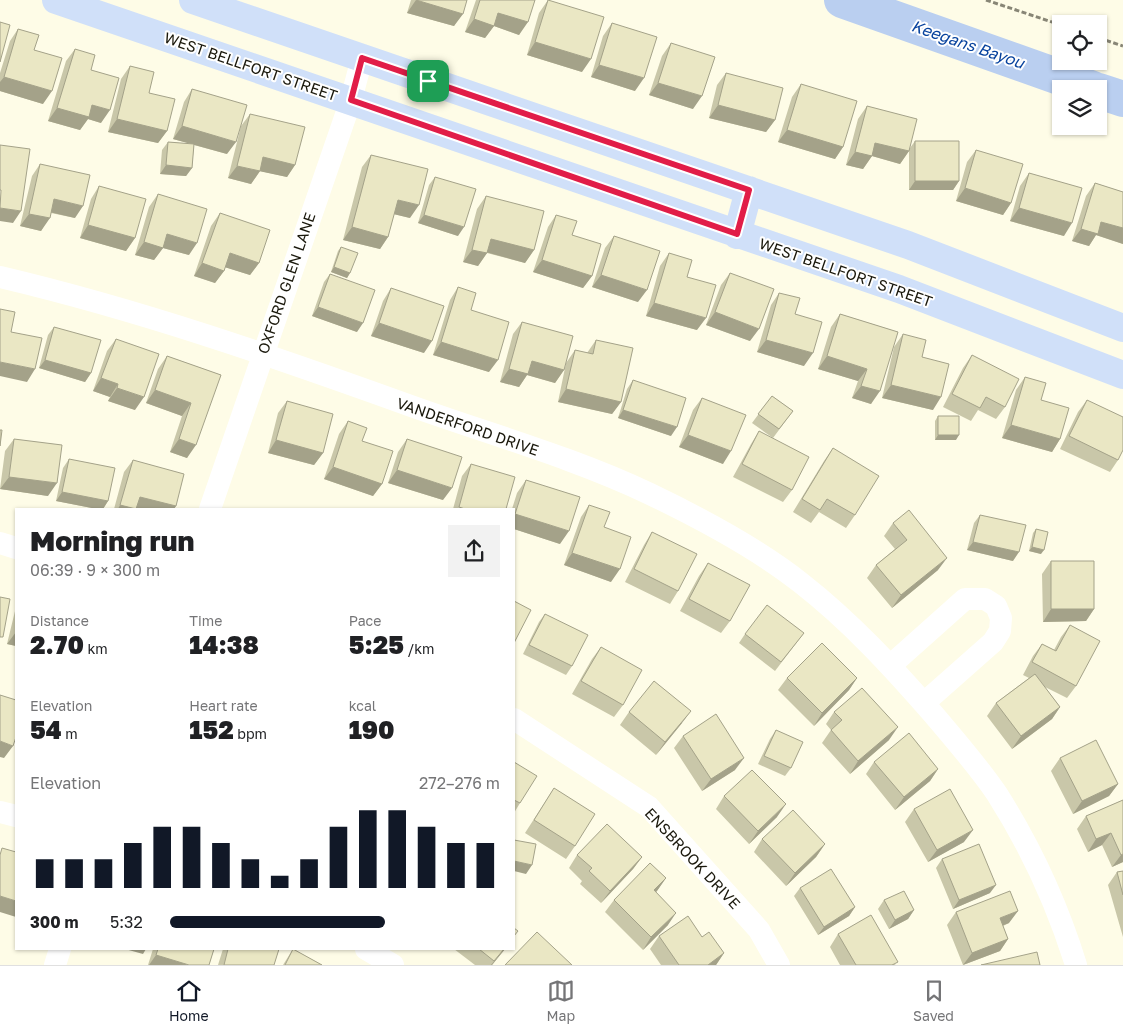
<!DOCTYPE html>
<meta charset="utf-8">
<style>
:root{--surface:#fff;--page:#f2f2f2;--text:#202124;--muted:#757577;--line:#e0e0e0;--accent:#111827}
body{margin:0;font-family:"Golos Text",sans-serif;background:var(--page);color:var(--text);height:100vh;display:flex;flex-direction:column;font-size:19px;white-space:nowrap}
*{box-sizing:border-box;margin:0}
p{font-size:16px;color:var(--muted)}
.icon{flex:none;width:28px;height:28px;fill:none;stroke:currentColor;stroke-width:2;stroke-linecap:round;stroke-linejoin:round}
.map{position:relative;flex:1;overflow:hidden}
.sheet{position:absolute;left:15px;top:508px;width:500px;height:442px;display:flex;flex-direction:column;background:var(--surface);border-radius:0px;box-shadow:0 1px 4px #0004}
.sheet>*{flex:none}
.buttons{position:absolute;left:1052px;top:15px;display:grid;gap:10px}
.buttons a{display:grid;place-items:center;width:55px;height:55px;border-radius:0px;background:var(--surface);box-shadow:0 1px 4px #0004;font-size:25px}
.pin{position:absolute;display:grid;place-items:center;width:42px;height:42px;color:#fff;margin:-21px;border-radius:10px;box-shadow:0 2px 8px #0006}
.round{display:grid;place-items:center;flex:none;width:52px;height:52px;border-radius:0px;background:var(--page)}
.overview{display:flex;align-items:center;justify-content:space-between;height:85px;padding:0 15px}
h1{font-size:28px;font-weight:800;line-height:38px}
.metrics{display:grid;grid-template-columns:repeat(3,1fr);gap:8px;height:85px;padding:5px 15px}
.metrics div{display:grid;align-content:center}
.metrics b{font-size:25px;font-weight:800}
.metrics small{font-size:14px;font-weight:400}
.metrics p{font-size:14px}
.chart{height:140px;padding:10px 15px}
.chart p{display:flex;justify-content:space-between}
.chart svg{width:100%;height:90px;margin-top:5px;stroke:var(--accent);stroke-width:6}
ul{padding:0 15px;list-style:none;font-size:16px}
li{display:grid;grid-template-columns:80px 60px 1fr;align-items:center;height:38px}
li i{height:12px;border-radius:6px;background:var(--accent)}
.tab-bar{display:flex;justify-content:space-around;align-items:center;height:70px;border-top:1px solid var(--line);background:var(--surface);font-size:14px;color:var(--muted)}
.tab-bar a{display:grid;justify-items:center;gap:2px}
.tab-bar .selected{color:var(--accent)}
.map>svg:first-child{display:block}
</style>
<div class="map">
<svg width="1123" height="965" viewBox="0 0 1123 965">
<rect width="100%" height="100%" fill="#fefce7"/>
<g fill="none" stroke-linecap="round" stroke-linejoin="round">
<!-- river -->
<path stroke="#bacff0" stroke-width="36" d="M842,0L1093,89
M1099,91L1123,99"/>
<!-- path -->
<path stroke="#888676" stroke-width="3" stroke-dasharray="5 2.5" stroke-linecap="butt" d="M986,0L1061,25
M1099,38L1123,46"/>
<!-- minor -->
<path stroke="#fff" stroke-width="22" d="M0,277C140,310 275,357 411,406C489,434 575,458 650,494C700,518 757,548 801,583C851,622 893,668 934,715C956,741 978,766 997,794C1030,846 1058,907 1076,965
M210,509L351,100L362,58
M0,543L16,548
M891,665L965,599H985L996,606L1001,618L1000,631L993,642L924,703
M514,719L649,807L759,930L779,965
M0,812L16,816
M366,949L393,965
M55,965L60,949"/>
<!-- secondary -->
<path stroke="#d0e0f9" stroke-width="28" d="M56,0L899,289L1123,375
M193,0L908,245L1123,328
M737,235L749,190"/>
</g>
<!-- wall -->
<path fill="#c9c7a9" d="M411,0H467L454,26L407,13Z
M476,0H535L519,35L494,26L485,38L465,32Z
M548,0L582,72L527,55L539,13Z
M612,23L635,91L591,77L603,36Z
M18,29L34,50L43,104L0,91V73L10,41Z
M671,43L693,109L649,95L662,56Z
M75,49L91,70L101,123L88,119L80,130L48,121L66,61Z
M130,66L149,93L167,131L158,143L108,132L121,79Z
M726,73L775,120L766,132L709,118L717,85Z
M801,84L843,147L835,159L778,142L792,97Z
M192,89L227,154L194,145L192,168L186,176L160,174L162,150L168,142L192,144L173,139L184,102Z
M867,106L910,148L915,141L959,181L953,190H909V151L900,164L872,156L863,169L846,165L858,119Z
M250,114L295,165L287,177L260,171L251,184L228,178L241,126Z
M976,150L1011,203L1003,215L956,201L967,162Z
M371,155L410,218L394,214L388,237L380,249L343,240L362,167Z
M40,164L75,218L51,213L41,231L20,226L32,176Z
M1029,173L1064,236L1010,221L1020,186Z
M435,177L458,236L418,223L429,185Z
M1095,183L1123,192V244L1096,235L1089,246L1072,241L1086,196Z
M99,186L135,238L126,251L80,238L91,199Z
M158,194L189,255L163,248L154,260L135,255L149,207Z
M486,196L534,250L525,263L487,253L478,266L463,262L477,209Z
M220,213L259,263L250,275L225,267L224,271L215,283L194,276L211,226Z
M556,215L572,235L592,276L583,288L533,272L548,227Z
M614,236L638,302L592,287L605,248Z
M341,247L350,273L347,278L331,272L338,251Z
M669,253L697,330L646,316L660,266Z
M730,273L750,341L706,325L721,285Z
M330,274L357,332L312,316L324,282Z
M458,287L471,310L489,372L433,355L450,300Z
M391,288L424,353L371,336L383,301Z
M779,293L795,314L804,366L757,352L771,305Z
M840,314L898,332L871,404L852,398L858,381L818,369L831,327Z
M522,322L564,370L555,383L527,375L519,387L500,382L513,334Z
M54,327L91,373L85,382L39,368L48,335Z
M903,334L922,357L933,410L882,398L894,347Z
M116,339L135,410L108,401L110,397L93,391L107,351Z
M596,340L621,402L612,414L558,402L566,363L575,350L587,353Z
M972,355L1005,407L996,419L978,410L971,421L943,407L963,368Z
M167,356L221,375L187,458L170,452L182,416L146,403L158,369Z
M1025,377L1041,400L1060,439L1052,452L1002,438L1016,390Z
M633,380L671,436L618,418L627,389Z
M772,396L793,411L773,438L752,423Z
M702,398L723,464L679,447L693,410Z
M1087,400L1118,460L1110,472L1060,449L1078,412Z
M287,401L323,453L314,465L268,453L278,413Z
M938,416L956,440H935V421Z
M348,421L362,441L382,484L373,496L324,479L339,434Z
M759,431L792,490L783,502L733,477L751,444Z
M14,439L48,496L0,489L5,451Z
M407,439L443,500L388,483L398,452Z
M833,448L855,515L846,528L819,512L811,523L793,512L824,461Z
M69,459L108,501L103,509H97L56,501L63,468Z
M133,460L176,506L174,509H114L124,472Z
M471,464L506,509H453L462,476Z
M526,480L560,544L514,529V509H512L517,493Z
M589,505L604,527L611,582L564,565L581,517Z
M980,515L1013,561L967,550L974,523Z
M893,523L938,570L892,608L867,578L876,565L895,549L884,536Z
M1036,529L1041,554L1029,551L1033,533Z
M652,532L678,591L670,604L625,582L644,545Z
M1051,561L1094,609L1086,621L1043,622L1042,574Z
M708,563L730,621L721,633L680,611L699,576Z
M16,607V646L7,644Z
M545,614L572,666L566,675L523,654L539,622Z
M1070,625L1076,686L1067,698L1045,687L1060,707L1052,719L1012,749L987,716L996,703L1029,678L1023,675L1033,656L1042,644L1054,650L1061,637Z
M804,633L775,671L739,643L745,634Z
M601,647L623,705L614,717L572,694L592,659Z
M787,678H857L849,690L814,726L778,690Z
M629,712L682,723L656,755L620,725Z
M834,712L889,740L850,774L822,743L831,730L826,724Z
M776,730L791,768L785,776L758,764L770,739Z
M683,736L735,770L702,791L674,748Z
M1060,758L1118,784L1109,796L1073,814L1051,771Z
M514,762L520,803L514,813Z
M874,762L938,769L930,781L895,810L866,774Z
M554,788L575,846L566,859L525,833Z
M724,796L777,817L749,844L716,809Z
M1123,800V862L1112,867L1102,845L1088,852L1077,829L1086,816Z
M914,809L964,842L928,862L905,822Z
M762,839L825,844L816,857L786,886L754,852Z
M577,855L642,857L633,869L601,903L580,884L582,881L569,868Z
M942,859L990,893L953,909L936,868Z
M1123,871V937L1108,885L1117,872Z
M666,878L656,892L668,925L643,950L605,912L614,900Z
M800,888L855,907L849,916L818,935L794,896Z
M884,900L914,910L908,919L889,929L878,909Z
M956,912L1009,923L1003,926L1008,939L1000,951L963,965L947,925Z
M838,934L896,965H840L830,947Z
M659,936L702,937L724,953L716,965H661L650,949Z
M153,949H214L209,965H148Z
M223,949H279L274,965H218Z
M293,949L322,965H283Z
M454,949H505L492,965H475Z"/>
<!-- shaded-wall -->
<path fill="#a4a289" d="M416,0L463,14L454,26L407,13Z
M498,13L528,22L519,35L494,26L485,38L465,32L474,19Z
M535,42L591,59L582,72L527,55Z
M599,65L644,78L635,91L591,77Z
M4,77L52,91L43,104L0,91V82Z
M658,83L702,96L693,109L649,95Z
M92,105L110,110L101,123L88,119L80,130L48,121L57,108Z
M718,105L775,120L766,132L709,118Z
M117,119L167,131L158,143L108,132Z
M182,126L236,142L227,154L173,139Z
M787,130L843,147L835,159L778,142Z
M875,143L909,151L900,164L872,156L863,169L846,165L855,152Z
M263,157L295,165L287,177L254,170Z
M166,165L192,168L186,176L160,174Z
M237,166L260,171L251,184L228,178Z
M915,181H959L953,190H909Z
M965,188L1011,203L1003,215L956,201Z
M54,199L83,206L75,218L45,211Z
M398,200L419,205L410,218L389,213Z
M0,208L21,211L13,223L0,221Z
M1019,208L1072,223L1064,236L1010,221Z
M29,214L50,218L41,231L20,226Z
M424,215L464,227L458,236L418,223Z
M1101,222L1123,228V244L1096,235L1089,246L1072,241L1081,229Z
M88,225L135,238L126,251L80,238Z
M352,227L388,237L380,249L343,240Z
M167,234L197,243L189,255L163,248L154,260L135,255L144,242Z
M491,239L534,250L525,263L482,251Z
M472,250L487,253L478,266L463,262Z
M230,253L259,263L250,275L221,266Z
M542,260L592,276L583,288L533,272Z
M202,263L224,271L215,283L194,276Z
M334,267L350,273L347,278L331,272Z
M601,275L647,290L638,302L592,287Z
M654,303L706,318L697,330L646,316Z
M318,307L363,323L357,332L312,316Z
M715,312L759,329L750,341L706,325Z
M379,323L432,341L424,353L371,336Z
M766,340L813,353L804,366L757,352Z
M441,342L498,360L489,372L433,355Z
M827,356L867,369L858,381L818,369Z
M45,360L91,373L85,382L39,368Z
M532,361L564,370L555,383L527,375L519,387L500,382L509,369Z
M0,362L35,369L27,382L0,376Z
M101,378L118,384L110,397L93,391Z
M891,385L941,397L933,410L882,398Z
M861,386L880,391L871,404L852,398Z
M117,388L144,397L135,410L108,401Z
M566,389L621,402L612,414L558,402Z
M155,390L191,403L182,416L146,403Z
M623,410L677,427L671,436L618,418Z
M1011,425L1060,439L1052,452L1002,438Z
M688,435L731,451L723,464L679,447Z
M938,435H959L956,440H935Z
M179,439L196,445L187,458L170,452Z
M276,440L323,453L314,465L268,453Z
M333,467L382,484L373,496L324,479Z
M397,470L452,488L443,500L388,483Z
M9,477L57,483L48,496L0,489Z
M62,492L108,501L103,509H97L56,501Z
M140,497L176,506L174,509H118L120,505Z
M515,514L569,531L560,544L514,529V516Z
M973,542L1019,552L1013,561L967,550Z
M1032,547L1044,550L1041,554L1029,551Z
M572,553L620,569L611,582L564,565Z
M947,558L938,570L892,608L901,595Z
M1051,609H1094L1086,621L1043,622Z
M16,632V646L7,644Z
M857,678L849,690L814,726L822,713Z
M1060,707L1052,719L1012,749L1021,736Z
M691,711L682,723L656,755L665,742Z
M898,727L889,740L850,774L858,761Z
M0,741L13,746L4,758L0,757Z
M744,758L735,770L702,791L711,779Z
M938,769L930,781L895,810L904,797Z
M1118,784L1109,796L1073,814L1082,801Z
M786,804L777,817L749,844L758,831Z
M973,830L964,842L928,862L937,850Z
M1111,833L1102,845L1088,852L1096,839Z
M825,844L816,857L786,886L795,873Z
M1123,854V862L1112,867L1121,855Z
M642,857L633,869L601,903L610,891Z
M514,861L532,865L526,874L514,871Z
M666,878L657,891L645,903L654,890Z
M996,885L990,893L953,909L959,900Z
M0,896L16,901V917L0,912Z
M855,907L849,916L818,935L824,927Z
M914,910L908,919L889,929L895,920Z
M1018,911L1009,923L991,930L1000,918Z
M676,913L668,925L643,950L651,937Z
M1008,939L1000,951L963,965L972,953Z
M125,949H146L143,954Z
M504,949H505L492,965H491Z
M724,953L716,965H708Z
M156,955L189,965H149Z"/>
<!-- building -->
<path fill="#eae7c4" stroke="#a4a289" d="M416,0H467L463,14Z
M480,0H535L528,22L498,13L494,26L474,19Z
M548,0L604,17L591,59L535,42Z
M0,22L10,25L0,62Z
M612,23L657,37L644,78L599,65Z
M18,29L39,35L34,50L62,58L52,91L4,77Z
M671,43L715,57L702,96L658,83Z
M75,49L95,55L91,70L119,78L110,110L92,105L89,117L57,108Z
M130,66L154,72L149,93L175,99L167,131L117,119Z
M726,73L783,88L775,120L718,105Z
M801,84L857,101L843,147L787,130Z
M192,89L247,105L236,142L182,126Z
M867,106L917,119L909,151L875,143L872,156L855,152Z
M250,114L305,127L295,165L263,157L260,171L237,166Z
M915,141H959V181H915Z
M168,142L194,144L192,168L166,165Z
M0,145L30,149L21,211L0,208L1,190H0Z
M976,150L1023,164L1011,203L965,188Z
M371,155L428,169L419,205L398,200L388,237L352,227Z
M40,164L90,175L83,206L54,199L50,218L29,214Z
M1029,173L1082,188L1072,223L1019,208Z
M435,177L476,189L464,227L424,215Z
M1095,183L1123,192V228L1101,222L1098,234L1081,229Z
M99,186L146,199L135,238L88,225Z
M158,194L207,209L197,243L167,234L163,248L144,242Z
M486,196L544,211L534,250L491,239L487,253L472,250Z
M220,213L270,230L259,263L230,253L224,271L202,263Z
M556,215L577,221L572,235L601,244L592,276L542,260Z
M614,236L660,251L647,290L601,275Z
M341,247L358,253L350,273L334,267Z
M669,253L692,260L687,277L716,285L706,318L654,303Z
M730,273L774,289L759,329L715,312Z
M330,274L375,290L363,323L318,307Z
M458,287L476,293L471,310L509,322L498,360L441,342Z
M391,288L444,306L432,341L379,323Z
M779,293L800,298L795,314L822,322L813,353L766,340Z
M0,309L15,312L11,332L42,338L35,369L0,362Z
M840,314L898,332L880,391L861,386L867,369L827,356Z
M522,322L573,336L564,370L532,361L528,374L509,369Z
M54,327L101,340L91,373L45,360Z
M903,334L926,340L922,357L949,364L941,397L891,385Z
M116,339L159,354L144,397L117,388L118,384L101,378Z
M596,340L633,348L621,402L566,389L575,350L593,354Z
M972,355L1019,379L1005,407L986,397L980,408L952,394Z
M167,356L221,375L196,445L179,439L191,403L155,390Z
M1025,377L1046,383L1041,400L1069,408L1060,439L1011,425Z
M633,380L686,398L677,427L623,410Z
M772,396L793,411L779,429L758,414Z
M702,398L746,415L731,451L688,435Z
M1087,400L1123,417V450L1118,460L1069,436Z
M287,401L333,414L323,453L276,440Z
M938,416H959V435H938Z
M348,421L367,428L362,441L393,451L382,484L333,467Z
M0,430H2L0,446Z
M759,431L809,457L792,490L742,464Z
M14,439L62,445L57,483L9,477Z
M407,439L462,457L452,488L397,470Z
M833,448L879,476L855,515L827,499L820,510L802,499Z
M69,459L115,468L108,501L62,492Z
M133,460L184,474L176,506L140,497L136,509L120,505Z
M471,464L515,477L506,509H465L459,507Z
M526,480L580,497L569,531L515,514Z
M589,505L610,512L604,527L631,537L620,569L572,553Z
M909,510L947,558L901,595L876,565L907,540L893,523Z
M980,515L1026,525L1019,552L973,542Z
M1036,529L1048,532L1044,550L1032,547Z
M652,532L697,554L678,591L634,569Z
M1051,561H1094V609H1051Z
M708,563L750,585L730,621L689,599Z
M0,597L10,599L3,637H0Z
M514,601L531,610L514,643Z
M767,605L804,633L781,662L745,634Z
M545,614L588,635L572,666L529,645Z
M1070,625L1100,641L1076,686L1032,662L1042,644L1056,651Z
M822,643L857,678L822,713L787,678Z
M601,647L642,670L623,705L581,681Z
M1035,674L1060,707L1021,736L996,703Z
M654,681L691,711L665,742L629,712Z
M862,688L898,727L858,761L831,730L842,720L834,712Z
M0,695L16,700V737L13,746L0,741Z
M716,714L744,758L711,779L683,736Z
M776,730L803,742L791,768L764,756Z
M909,733L938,769L904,797L874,762Z
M1096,740L1118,784L1082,801L1060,758Z
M514,762L537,776L520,803L514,800Z
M752,770L786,804L758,831L724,796Z
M554,788L595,814L575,846L534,820Z
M950,789L973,830L937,850L914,809Z
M1123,800V854L1121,855L1111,833L1096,839L1086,816Z
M793,810L825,844L795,873L762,839Z
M607,824L642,857L610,891L589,871L592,868L577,855Z
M514,840L536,844L532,865L514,861Z
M979,844L996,885L959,900L942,859Z
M2,848L16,852V901L0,896V855Z
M650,863L666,878L654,890L676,913L651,937L614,900Z
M831,869L855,907L824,927L800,888Z
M1123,871V895L1117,872Z
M904,891L914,910L895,920L884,900Z
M1010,891L1018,911L1000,918L1008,939L972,953L956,912Z
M871,915L898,962L892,965H856L838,934Z
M688,916L702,937L709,932L724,953L708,965H679L659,936Z
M514,928L518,931L514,936Z
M537,932L572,965H505Z
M158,949H214L209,965H189L156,955Z
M228,949H279L274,965H224Z
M293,949L322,965H285Z
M479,949H504L494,961Z
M1037,952L1040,965H981Z"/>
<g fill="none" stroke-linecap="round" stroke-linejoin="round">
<!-- route casing -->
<g stroke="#fff" stroke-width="10">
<path id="route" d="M362,58L749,190L737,234L351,100Z"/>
</g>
<!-- route -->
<use href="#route" stroke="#e11d48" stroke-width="6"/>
</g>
<g text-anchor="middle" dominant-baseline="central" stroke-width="4" stroke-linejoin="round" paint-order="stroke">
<!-- street labels -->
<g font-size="15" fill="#1a180c" stroke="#fff">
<text transform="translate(251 66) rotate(19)">WEST BELLFORT STREET</text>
<text transform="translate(846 272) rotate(19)">WEST BELLFORT STREET</text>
<text transform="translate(286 283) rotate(-71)">OXFORD GLEN LANE</text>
<text transform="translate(468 426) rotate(19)">VANDERFORD DRIVE</text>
<text transform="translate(693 858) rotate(47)">ENSBROOK DRIVE</text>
</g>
<!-- water labels -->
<g font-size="16" font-style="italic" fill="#08439e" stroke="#fff">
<text transform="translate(968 44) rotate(19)">Keegans Bayou</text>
</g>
</g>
</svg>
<div class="buttons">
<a><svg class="icon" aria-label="locate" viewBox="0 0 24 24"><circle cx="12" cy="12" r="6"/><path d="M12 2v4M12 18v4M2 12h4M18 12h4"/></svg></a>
<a><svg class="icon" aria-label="layers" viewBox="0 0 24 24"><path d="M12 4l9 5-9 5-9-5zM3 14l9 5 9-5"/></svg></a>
</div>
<div class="pin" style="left:428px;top:81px;background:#1e9e55"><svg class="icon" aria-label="arrive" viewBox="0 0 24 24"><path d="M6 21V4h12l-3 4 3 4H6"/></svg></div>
<section class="sheet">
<div class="overview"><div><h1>Morning run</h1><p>06:39 · 9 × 300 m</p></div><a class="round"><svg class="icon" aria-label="share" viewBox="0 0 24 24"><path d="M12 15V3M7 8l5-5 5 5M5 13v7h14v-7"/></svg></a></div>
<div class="metrics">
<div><p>Distance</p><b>2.70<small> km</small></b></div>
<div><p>Time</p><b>14:38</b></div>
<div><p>Pace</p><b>5:25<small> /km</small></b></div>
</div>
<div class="metrics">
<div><p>Elevation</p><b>54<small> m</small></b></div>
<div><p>Heart rate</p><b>152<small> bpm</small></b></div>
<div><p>kcal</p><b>190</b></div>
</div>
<div class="chart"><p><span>Elevation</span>272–276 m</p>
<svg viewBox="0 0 160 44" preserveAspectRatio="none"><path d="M5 44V30M15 44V30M25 44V30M35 44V22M45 44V14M55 44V14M65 44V22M75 44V30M85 44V38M95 44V30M105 44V14M115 44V6M125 44V6M135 44V14M145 44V22M155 44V22"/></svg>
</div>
<ul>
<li><b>300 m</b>5:32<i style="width:65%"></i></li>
</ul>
</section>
</div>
<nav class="tab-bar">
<a class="selected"><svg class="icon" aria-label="home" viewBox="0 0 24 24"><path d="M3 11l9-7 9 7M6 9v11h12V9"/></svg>Home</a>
<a><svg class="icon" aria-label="map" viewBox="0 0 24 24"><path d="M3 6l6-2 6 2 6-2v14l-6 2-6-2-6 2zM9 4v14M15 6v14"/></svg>Map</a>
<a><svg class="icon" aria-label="saved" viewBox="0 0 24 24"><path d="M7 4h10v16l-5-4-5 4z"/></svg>Saved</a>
</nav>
